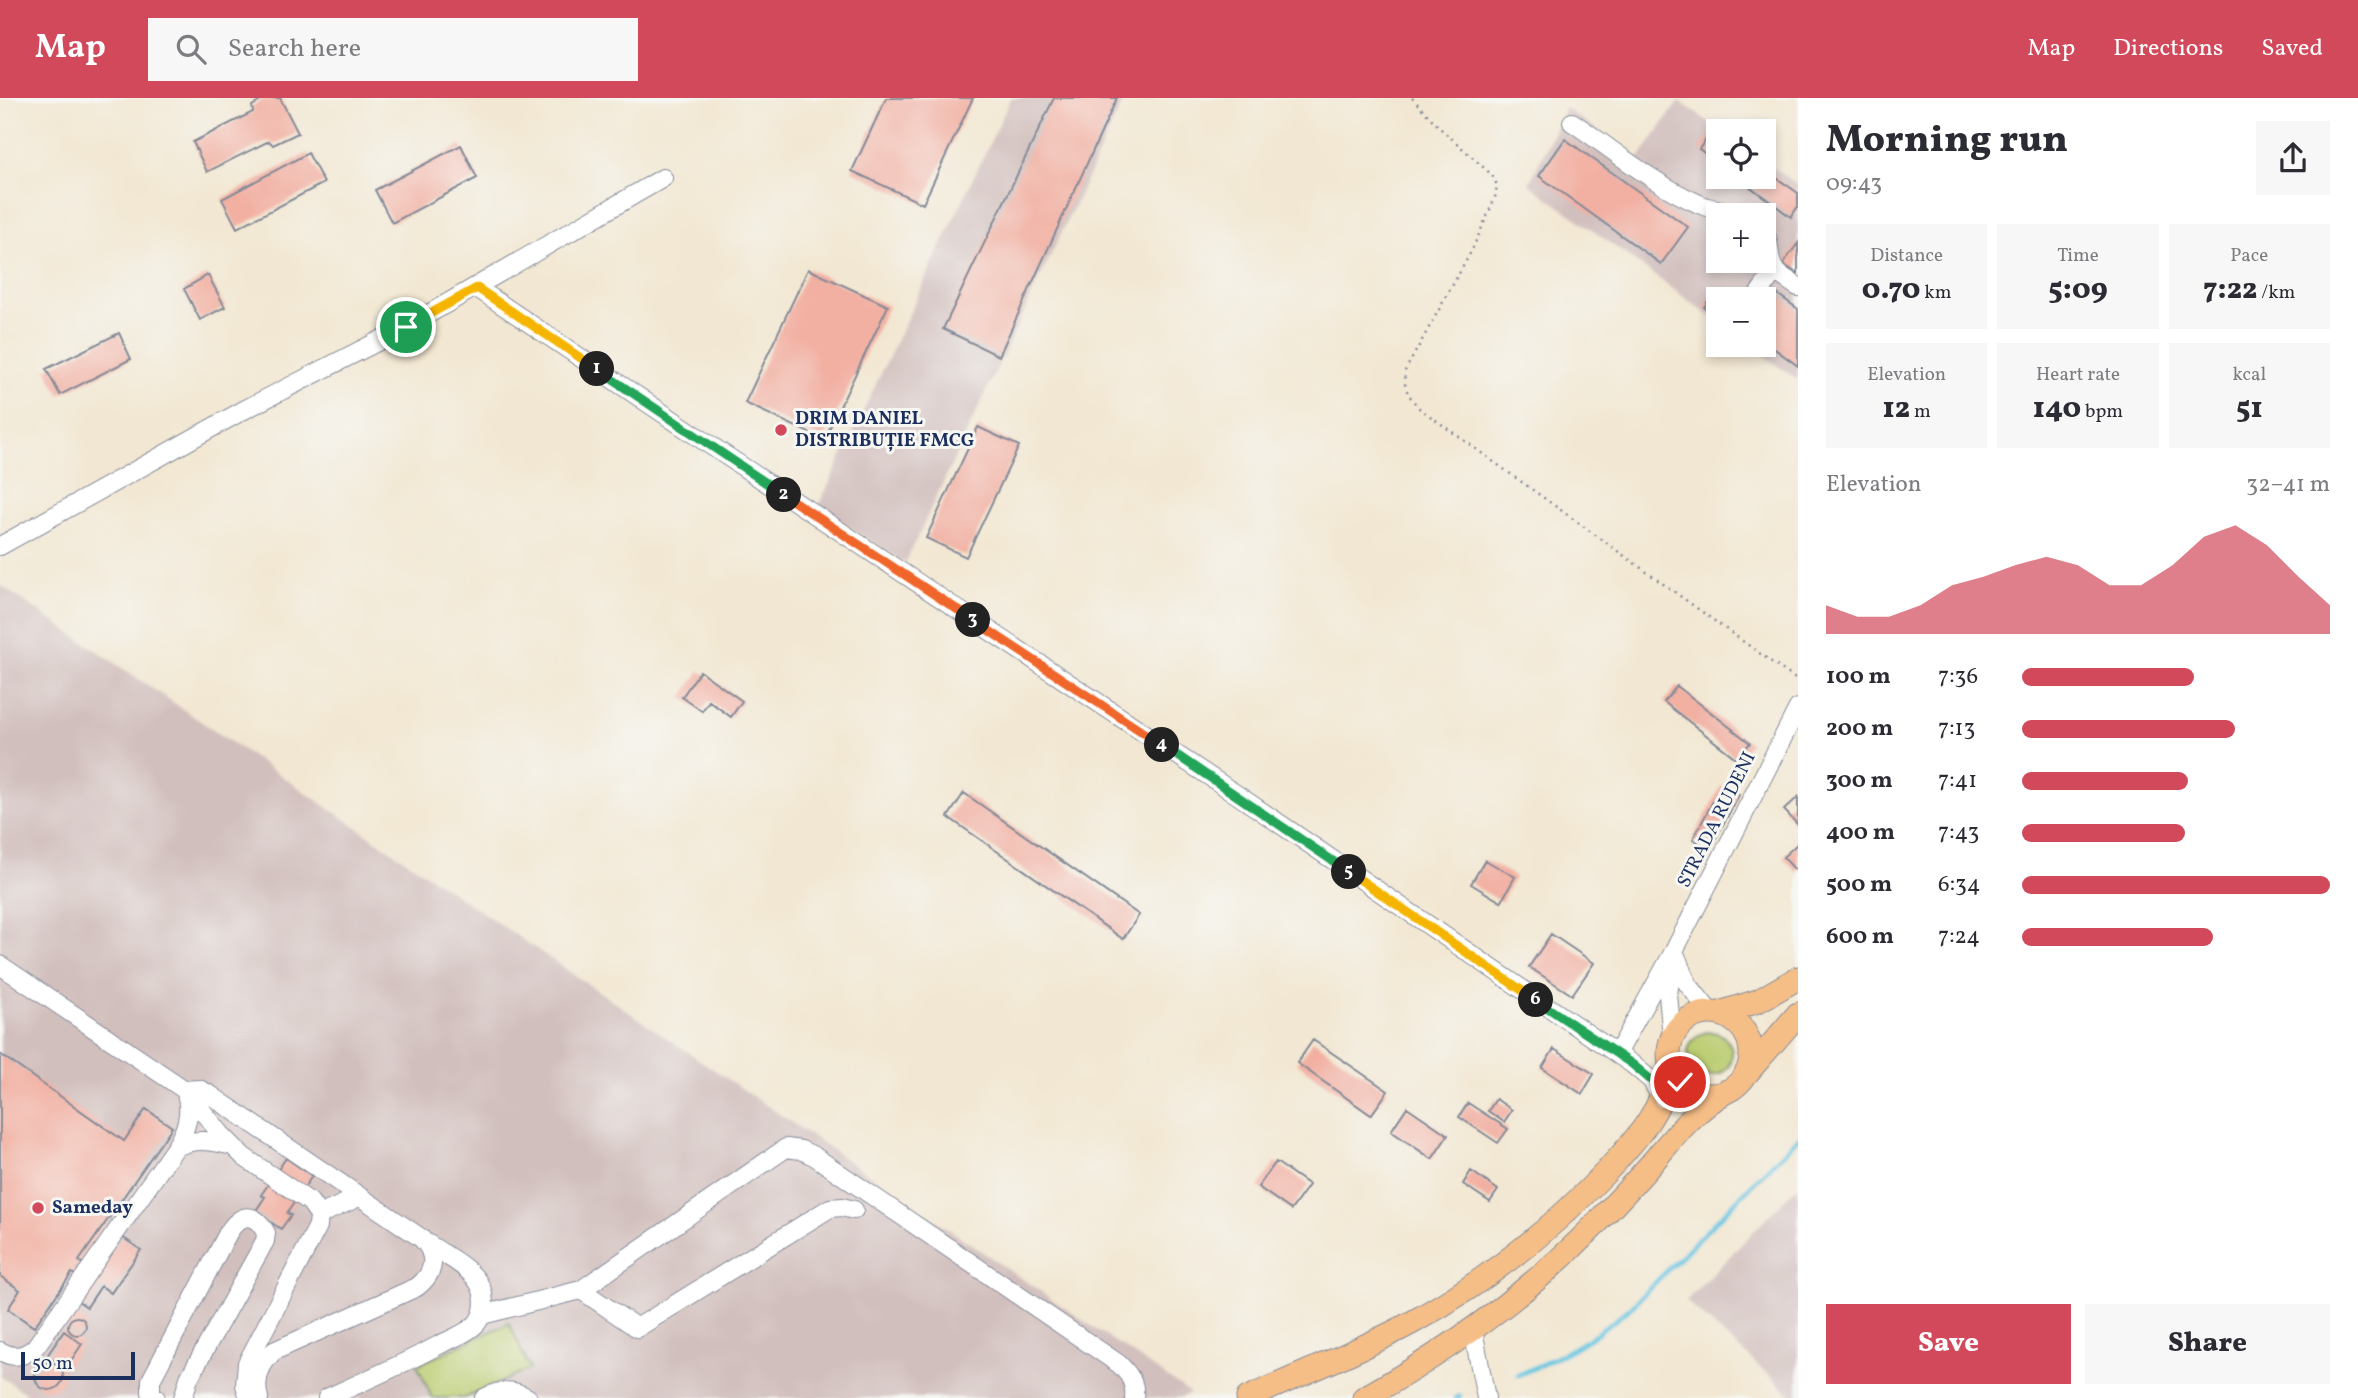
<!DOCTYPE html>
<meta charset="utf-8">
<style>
:root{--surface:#fff;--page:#f7f7f7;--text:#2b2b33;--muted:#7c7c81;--accent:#d1495b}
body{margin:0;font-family:Vollkorn,serif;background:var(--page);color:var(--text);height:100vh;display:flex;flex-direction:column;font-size:26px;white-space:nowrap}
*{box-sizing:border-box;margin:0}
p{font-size:23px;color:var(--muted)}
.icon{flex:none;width:38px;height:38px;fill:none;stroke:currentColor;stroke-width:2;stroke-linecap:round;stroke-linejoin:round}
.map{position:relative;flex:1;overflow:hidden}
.drawer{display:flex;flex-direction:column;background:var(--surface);width:560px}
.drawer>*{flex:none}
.fabs{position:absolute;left:1706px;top:21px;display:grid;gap:14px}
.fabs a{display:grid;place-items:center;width:70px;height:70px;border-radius:0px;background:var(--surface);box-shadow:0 4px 10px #0003;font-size:35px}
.scale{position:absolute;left:21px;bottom:18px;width:114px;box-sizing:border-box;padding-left:7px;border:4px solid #1b2f5e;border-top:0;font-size:19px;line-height:24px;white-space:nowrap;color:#1b2f5e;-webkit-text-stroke:5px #f6f6f2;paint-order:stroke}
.pin{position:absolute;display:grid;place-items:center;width:60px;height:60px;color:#fff;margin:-30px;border:4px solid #fff;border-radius:50%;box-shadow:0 2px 7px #0007}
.km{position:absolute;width:35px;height:35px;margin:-18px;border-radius:50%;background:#222;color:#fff;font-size:19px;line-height:35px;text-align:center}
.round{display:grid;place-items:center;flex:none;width:74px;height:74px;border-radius:0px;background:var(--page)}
.overview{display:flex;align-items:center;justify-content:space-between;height:119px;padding:0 28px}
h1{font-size:38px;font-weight:800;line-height:52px}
.metrics{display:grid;grid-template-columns:repeat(3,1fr);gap:10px;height:119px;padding:7px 28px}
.metrics div{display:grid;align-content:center;border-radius:0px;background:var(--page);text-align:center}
.metrics b{font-size:30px;font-weight:800}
.metrics small{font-size:19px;font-weight:400}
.metrics p{font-size:19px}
.chart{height:196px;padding:14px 28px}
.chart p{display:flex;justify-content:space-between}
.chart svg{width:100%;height:126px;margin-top:7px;fill:var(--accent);opacity:.7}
.button{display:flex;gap:14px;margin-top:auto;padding:14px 28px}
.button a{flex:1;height:80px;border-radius:0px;background:var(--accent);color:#fff;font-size:28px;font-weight:800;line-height:80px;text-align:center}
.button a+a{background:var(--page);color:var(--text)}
ul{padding:0 28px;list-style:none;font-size:23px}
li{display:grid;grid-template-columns:112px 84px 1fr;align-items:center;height:52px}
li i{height:18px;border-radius:9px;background:var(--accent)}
header{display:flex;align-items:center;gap:42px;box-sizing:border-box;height:98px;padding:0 35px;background:var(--accent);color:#fff}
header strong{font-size:33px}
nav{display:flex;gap:38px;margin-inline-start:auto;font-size:24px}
.search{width:490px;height:63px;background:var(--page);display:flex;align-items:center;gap:18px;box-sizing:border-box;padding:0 24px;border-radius:0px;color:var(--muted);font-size:26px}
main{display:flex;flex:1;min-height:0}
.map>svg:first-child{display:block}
</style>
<header>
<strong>Map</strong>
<div class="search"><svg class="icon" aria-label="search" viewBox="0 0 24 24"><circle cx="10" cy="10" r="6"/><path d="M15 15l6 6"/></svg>Search here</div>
<nav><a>Map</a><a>Directions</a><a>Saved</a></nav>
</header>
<main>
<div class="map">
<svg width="1798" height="1300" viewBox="0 0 1798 1300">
<rect width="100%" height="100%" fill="#f6f6f2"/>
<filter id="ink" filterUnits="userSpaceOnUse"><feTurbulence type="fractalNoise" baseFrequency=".0143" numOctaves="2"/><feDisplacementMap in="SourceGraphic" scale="14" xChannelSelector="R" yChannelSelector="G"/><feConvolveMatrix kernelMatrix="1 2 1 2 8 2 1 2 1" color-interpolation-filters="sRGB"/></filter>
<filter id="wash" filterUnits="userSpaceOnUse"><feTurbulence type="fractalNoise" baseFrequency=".00686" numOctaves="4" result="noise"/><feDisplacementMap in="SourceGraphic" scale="28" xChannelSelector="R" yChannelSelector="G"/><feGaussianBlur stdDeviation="1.57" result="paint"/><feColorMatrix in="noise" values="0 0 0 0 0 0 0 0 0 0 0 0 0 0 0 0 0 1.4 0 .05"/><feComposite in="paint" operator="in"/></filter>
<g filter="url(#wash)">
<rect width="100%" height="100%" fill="#f2e7d2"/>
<!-- industrial -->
<path fill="#d1bfbd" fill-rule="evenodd" d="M1011,0H1125L905,465L818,409Z
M1679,3L1722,33H1718V79H1764V63L1798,87V282L1749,247H1764V201H1718V224L1529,86L1565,10L1639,60ZM1718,117H1764V163H1718Z
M0,487L1190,1295L1180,1300H33L0,1278Z
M1798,1088V1300H1794L1686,1203Z"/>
<!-- green -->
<path fill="#bacc6f" stroke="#6a7e66" stroke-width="2" d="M1688 956a22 22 0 1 1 44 0a22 22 0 1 1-44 0Z
M509,1225L530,1271L465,1300H432L417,1267Z"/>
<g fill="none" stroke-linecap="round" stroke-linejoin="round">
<!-- stream -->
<path stroke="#62c4e1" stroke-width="4.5" d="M1518,1277C1563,1258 1591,1242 1629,1211L1798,1040
M1455,1300L1460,1298"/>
</g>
<g id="blocks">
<!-- building -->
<path fill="#f2b0a3" d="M266,0H280L298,35L273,47L269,43L207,74L193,44L253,14L252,8Z
M886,0H973L923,106L852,73Z
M1054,0H1117L999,258L943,231Z
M1712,33L1718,38V65L1699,51Z
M1565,41L1688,129L1661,166L1539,78Z
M461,47L477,80L392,125L375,92Z
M308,55L324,85L237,130L222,101Z
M1764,71L1798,95V108L1791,119L1737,79H1764Z
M1798,145V176L1783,166Z
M808,171L888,208L824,342L745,305Z
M208,177L225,209L200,222L184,191Z
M1776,195L1798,211V268L1764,243V211Z
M1710,200L1718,206V220L1704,209Z
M119,235L131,261L60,297L46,271Z
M978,329L1019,348L966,459L926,440Z
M700,573L742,603L731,619L709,603L702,613L682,599Z
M1677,588L1750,645L1737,661L1664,604Z
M1721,688L1739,697L1710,751L1693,741Z
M964,695L1139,817L1123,841L948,719Z
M1798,699V727L1784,712Z
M1798,745V775L1783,759Z
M1485,762L1515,779L1501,804L1471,786Z
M1551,836L1594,865L1572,897L1529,869Z
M1313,942L1388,993L1371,1017L1297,965Z
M1554,951L1594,976L1582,996L1542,970Z
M0,956L124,1043L146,1011L172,1029L79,1163L97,1175L122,1139L141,1152L111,1195L101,1188L87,1209L75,1201L86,1185L72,1175L34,1229L8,1211L20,1192L0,1178Z
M1496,1001L1512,1012L1504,1024L1488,1013Z
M1468,1005L1508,1031L1498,1045L1459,1019Z
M1407,1009L1448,1037L1432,1061L1391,1033Z
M286,1060L312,1078L287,1115L291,1117L281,1131L255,1114L265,1099L261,1097Z
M1276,1064L1309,1087L1291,1112L1258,1089Z
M1471,1073L1498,1092L1490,1104L1463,1086Z
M68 1228a9 9 0 1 1 18 0a9 9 0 1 1-18 0Z
M64,1233L82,1246L66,1270L47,1258Z
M35 1278a14 14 0 1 1 28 0a14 14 0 1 1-28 0Z"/>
</g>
</g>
<g filter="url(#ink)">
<use href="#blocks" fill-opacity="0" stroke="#868b98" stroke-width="2"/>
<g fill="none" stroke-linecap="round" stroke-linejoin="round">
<!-- minor casing -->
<g stroke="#868b98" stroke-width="20">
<path id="minor" d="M1572,24C1612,51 1652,85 1697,105C1708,111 1725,112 1739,117
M1764,134C1772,145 1767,161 1775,172C1780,178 1791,184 1798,189
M477,190L713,349L1239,698L1632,966L1652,983L1662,1002
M1755,201L1775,172
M0,448L242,313L406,229L663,80
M1674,853L1687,885L1710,914
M0,867L185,992L221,1036L244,1059L310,1104L319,1117L318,1128L247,1265L245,1287L249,1300
M1672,867L1668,897L1672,939
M1617,956L1674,853L1798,610
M185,992L199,991L209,996L421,1140C438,1157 435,1175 417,1189L274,1253C260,1266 254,1282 259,1300
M175,1050C186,1032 192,1016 186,995
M854,1112L842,1109L830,1110L637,1230L581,1192L786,1050L801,1052L814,1058L1119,1266C1129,1276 1136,1285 1134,1300
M319,1117L359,1099
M482,1217L581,1192
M1473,1232L1486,1300
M0,1253C14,1261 25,1259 36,1248L175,1050C193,1039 213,1043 233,1048
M156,1300L151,1295V1282L228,1135C240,1116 254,1112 266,1135L265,1143L189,1280L183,1300
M327,1300C365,1283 403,1266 439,1247C451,1241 468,1235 477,1225C486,1214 486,1196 478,1184C468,1168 443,1156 427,1145
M484,1300C500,1292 512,1290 528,1300"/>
</g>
<!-- major casing -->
<g stroke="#868b98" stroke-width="25">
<path id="major" d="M1669 956a41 41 0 1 1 82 0a41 41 0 1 1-82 0Z
M1720,915L1758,903L1798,880
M1747,975L1798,916
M1248,1300C1303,1275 1360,1253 1413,1224C1485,1184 1549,1134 1606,1074C1635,1043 1665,1011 1670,967
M1364,1300C1448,1253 1526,1197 1593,1129C1613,1108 1632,1088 1651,1066C1674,1039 1695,1011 1727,993"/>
</g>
<!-- path -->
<path stroke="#868b98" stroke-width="2.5" stroke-dasharray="2 5" stroke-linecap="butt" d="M1412,0L1441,31L1492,77L1497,87L1495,100L1472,152L1405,273C1403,290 1408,297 1419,310L1798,583"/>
<!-- minor -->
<use href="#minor" stroke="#fff" stroke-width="18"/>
<!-- major -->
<use href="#major" stroke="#f6be87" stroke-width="23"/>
</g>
</g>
<g fill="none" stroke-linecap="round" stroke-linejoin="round" filter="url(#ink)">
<!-- split-1 casing -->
<g stroke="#fff" stroke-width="14">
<path id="split-1" d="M406,229L477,190L597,271"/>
</g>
<!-- split-2 casing -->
<g stroke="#fff" stroke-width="14">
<path id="split-2" d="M597,271L784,397"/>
</g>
<!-- split-3 casing -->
<g stroke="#fff" stroke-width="14">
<path id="split-3" d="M784,397L973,522"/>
</g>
<!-- split-4 casing -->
<g stroke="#fff" stroke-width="14">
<path id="split-4" d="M973,522L1162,647"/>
</g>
<!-- split-5 casing -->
<g stroke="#fff" stroke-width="14">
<path id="split-5" d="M1162,647L1349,774"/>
</g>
<!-- split-6 casing -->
<g stroke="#fff" stroke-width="14">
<path id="split-6" d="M1349,774L1536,902"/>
</g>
<!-- split-7 casing -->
<g stroke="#fff" stroke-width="14">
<path id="split-7" d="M1536,902L1632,966L1652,983L1662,1002L1668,984L1670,967L1680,984"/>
</g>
<!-- split-1 -->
<use href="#split-1" stroke="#f5b400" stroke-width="9"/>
<!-- split-2 -->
<use href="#split-2" stroke="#22a559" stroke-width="9"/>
<!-- split-3 -->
<use href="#split-3" stroke="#f0652b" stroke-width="9"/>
<!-- split-4 -->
<use href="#split-4" stroke="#f0652b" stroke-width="9"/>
<!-- split-5 -->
<use href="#split-5" stroke="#22a559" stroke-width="9"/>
<!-- split-6 -->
<use href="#split-6" stroke="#f5b400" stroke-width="9"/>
<!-- split-7 -->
<use href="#split-7" stroke="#22a559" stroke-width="9"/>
</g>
<!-- markers -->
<g fill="#d1495b" stroke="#f6f6f2" stroke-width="2.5">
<circle cx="781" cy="332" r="7"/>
<circle cx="38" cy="1110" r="7"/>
</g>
<g text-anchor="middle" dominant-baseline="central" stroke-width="6" stroke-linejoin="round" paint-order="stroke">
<!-- poi labels -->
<g font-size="19" font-weight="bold" fill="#1b2f5e" stroke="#f6f6f2" text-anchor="start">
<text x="795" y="321">DRIM DANIEL<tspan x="795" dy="22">DISTRIBUȚIE FMCG</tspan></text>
<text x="52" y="1110">Sameday</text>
</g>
<!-- street labels -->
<g font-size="19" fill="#1b2f5e" stroke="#f6f6f2">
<text transform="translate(1717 722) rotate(-63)">STRADA RUDENI</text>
</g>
</g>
</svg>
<div class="fabs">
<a><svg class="icon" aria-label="locate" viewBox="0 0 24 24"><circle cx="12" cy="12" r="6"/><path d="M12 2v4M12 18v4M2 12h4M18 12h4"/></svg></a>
<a>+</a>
<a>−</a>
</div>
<div class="scale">50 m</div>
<div class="pin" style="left:406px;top:229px;background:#1e9e55"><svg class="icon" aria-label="arrive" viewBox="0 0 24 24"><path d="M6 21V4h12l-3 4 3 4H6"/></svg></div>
<div class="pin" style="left:1680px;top:984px;background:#d93025"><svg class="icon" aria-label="check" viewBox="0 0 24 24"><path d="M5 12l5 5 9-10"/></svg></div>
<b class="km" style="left:597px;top:271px">1</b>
<b class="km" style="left:784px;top:397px">2</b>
<b class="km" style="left:973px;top:522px">3</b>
<b class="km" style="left:1162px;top:647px">4</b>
<b class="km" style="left:1349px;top:774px">5</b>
<b class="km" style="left:1536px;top:902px">6</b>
</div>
<section class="drawer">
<div class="overview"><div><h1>Morning run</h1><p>09:43</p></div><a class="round"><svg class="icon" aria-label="share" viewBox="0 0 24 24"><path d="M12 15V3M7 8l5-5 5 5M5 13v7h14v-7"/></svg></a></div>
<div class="metrics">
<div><p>Distance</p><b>0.70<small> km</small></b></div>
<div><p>Time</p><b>5:09</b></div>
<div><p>Pace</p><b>7:22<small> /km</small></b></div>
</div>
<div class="metrics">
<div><p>Elevation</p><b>12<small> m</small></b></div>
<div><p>Heart rate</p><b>140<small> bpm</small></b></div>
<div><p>kcal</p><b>51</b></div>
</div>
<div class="chart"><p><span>Elevation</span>32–41 m</p>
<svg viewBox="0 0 160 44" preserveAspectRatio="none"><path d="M0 44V34L10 38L20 38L30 34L40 27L50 24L60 20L70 17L80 20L90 27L100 27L110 20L120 10L130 6L140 13L150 24L160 34V44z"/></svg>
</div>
<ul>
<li><b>100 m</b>7:36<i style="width:56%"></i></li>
<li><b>200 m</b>7:13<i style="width:69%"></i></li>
<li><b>300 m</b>7:41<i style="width:54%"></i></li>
<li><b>400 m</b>7:43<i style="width:53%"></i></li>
<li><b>500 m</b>6:34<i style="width:100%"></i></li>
<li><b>600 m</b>7:24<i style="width:62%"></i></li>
</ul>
<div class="button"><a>Save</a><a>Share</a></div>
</section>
</main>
